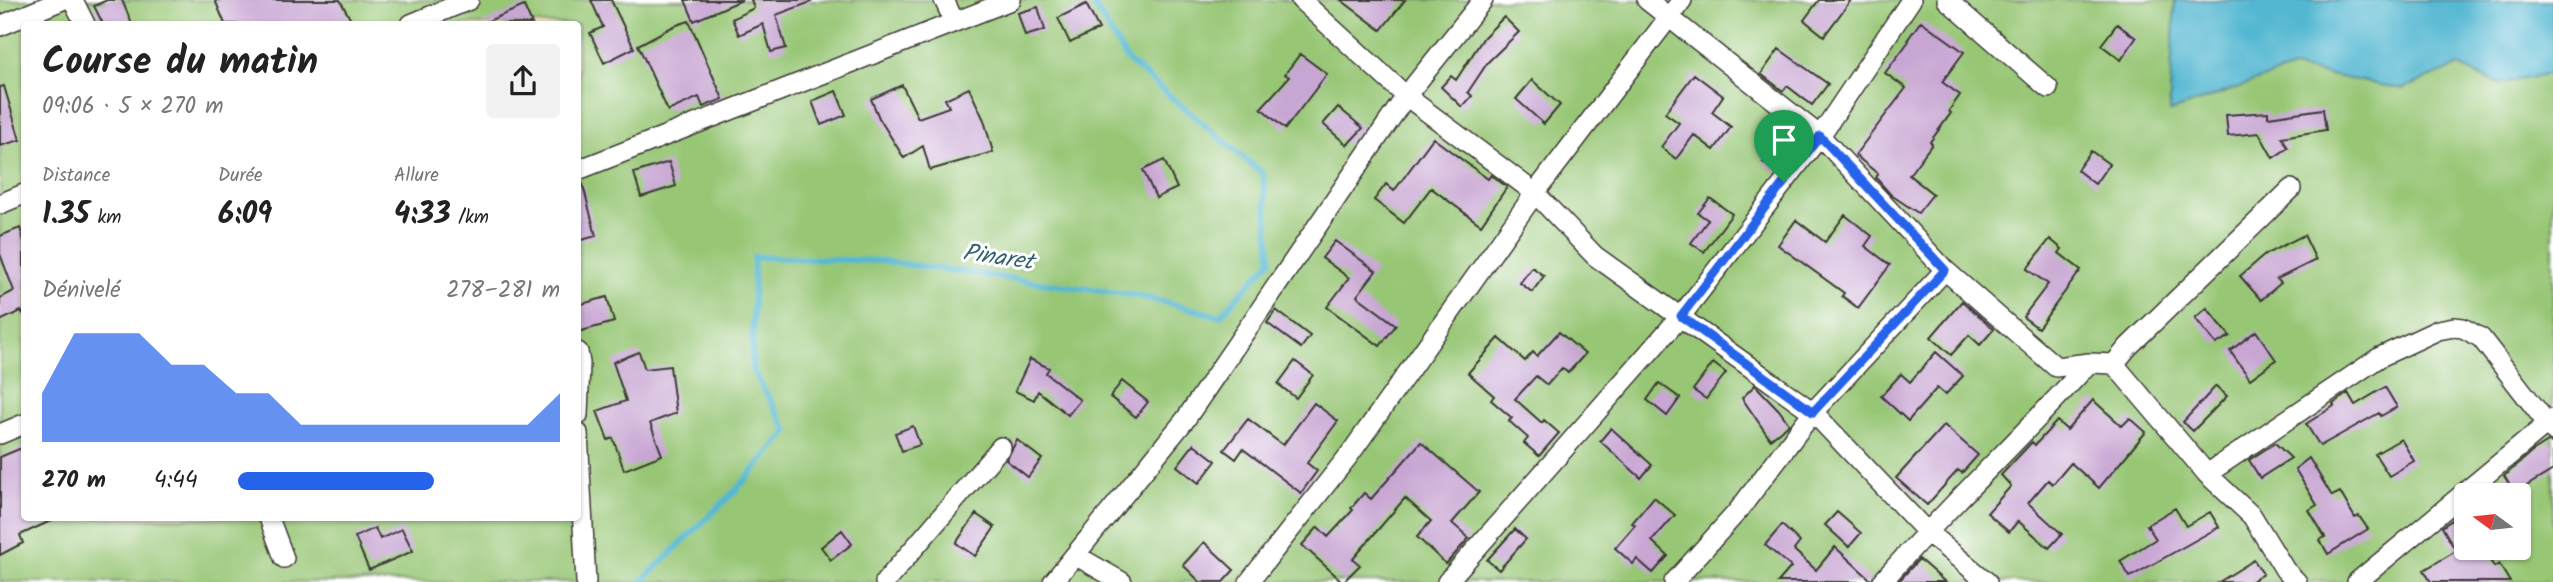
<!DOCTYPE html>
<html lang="fr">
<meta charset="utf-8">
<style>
:root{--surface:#fff;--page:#f2f2f2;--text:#222;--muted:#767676;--accent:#2563eb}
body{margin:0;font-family:Kalam,sans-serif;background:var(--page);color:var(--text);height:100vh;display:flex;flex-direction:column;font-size:26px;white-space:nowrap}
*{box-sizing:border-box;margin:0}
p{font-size:23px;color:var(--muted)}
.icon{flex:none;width:38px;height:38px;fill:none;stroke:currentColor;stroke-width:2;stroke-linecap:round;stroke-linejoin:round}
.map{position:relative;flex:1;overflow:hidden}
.side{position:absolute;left:21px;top:21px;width:560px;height:500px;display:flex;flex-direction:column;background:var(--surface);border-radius:7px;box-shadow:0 2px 5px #0004}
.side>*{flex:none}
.needle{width:46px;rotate:285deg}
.controls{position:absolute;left:2454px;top:483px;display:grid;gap:14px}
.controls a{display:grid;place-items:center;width:77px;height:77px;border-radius:7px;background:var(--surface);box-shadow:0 2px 5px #0004;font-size:35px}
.pin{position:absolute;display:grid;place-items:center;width:60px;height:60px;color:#fff;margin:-72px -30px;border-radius:50% 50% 50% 0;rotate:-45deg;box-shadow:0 0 7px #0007}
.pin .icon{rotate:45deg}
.round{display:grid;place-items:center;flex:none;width:74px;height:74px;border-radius:7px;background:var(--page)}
.overview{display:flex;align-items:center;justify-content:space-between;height:119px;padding:0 21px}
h1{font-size:38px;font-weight:600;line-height:52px}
.stats{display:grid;grid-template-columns:repeat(3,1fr);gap:10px;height:119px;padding:7px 21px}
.stats div{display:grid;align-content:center}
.stats b{font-size:30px;font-weight:600}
.stats small{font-size:19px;font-weight:400}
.stats p{font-size:19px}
.chart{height:196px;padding:14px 21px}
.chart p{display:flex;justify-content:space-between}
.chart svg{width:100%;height:126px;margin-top:7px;fill:var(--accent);opacity:.7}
ul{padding:0 21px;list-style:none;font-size:23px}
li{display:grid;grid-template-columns:112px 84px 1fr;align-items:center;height:52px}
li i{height:18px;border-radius:9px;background:var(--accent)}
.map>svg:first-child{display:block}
</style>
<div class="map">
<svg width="2553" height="582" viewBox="0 0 2553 582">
<rect width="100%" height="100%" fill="#fff"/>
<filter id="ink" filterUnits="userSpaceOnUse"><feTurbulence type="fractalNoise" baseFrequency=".0143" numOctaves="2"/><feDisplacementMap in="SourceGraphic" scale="14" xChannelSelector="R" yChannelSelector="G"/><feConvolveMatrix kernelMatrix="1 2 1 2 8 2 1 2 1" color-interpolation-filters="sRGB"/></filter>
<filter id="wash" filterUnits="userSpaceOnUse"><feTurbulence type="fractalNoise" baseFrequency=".00686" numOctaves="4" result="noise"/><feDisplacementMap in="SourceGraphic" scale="28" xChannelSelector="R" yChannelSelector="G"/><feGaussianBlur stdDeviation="1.57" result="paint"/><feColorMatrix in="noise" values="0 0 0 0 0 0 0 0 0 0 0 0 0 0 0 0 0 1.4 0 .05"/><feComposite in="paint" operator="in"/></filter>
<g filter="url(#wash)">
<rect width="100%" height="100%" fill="#eae0bc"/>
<!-- green -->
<path fill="#97c675" stroke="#5a7148" stroke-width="2" fill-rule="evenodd" d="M0,0H2553V582H0ZM24,24H578V518H24ZM2466,495H2518V548H2466Z"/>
<!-- water -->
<path fill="#52b7d1" stroke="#376a76" stroke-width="2" d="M2175,0H2553V73L2499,84L2458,66L2402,89L2293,68L2169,112Z"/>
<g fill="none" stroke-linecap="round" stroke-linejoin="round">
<!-- stream -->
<path stroke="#52b7d1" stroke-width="6" d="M641,582L738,488L788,431L752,369L754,257L882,261L1139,296L1220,316L1271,260L1263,174L1127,60L1091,0"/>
</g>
<g id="blocks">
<!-- building -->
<path fill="#c8a6d3" d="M107,0H122L132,24H103L94,6Z
M215,0H340L353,24H225Z
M591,0H611L634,48L604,63L590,33L603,27Z
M685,0H742L694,21Z
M751,0H810L811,2L776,15L786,48L771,52L763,24L739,35L732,19L754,8Z
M1341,0H1405L1381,30Z
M1819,0H1851L1824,36L1804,20Z
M1086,4L1099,29L1070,43L1058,18Z
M524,6L532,24H481Z
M1038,7L1045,30L1025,36L1018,13Z
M1504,17L1519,32L1488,62L1468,92L1472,96L1462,107L1441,87L1451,76L1456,80L1484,37Z
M689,21L723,99L703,107L699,97L668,111L638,45L674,26Z
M1921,21L1964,52L1942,82L1960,95L1949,111L1951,113L1930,142L1932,144L1909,175L1933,194L1918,213L1891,195L1876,178L1878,174L1855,155L1906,88L1885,73L1909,41L1908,39Z
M2117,24L2136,38L2121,60L2101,45Z
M1779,49L1828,84L1812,105L1787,86L1783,91L1761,74Z
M1300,54L1327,74L1285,129L1261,108L1289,77L1285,74Z
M1694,74L1723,96L1712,112L1731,127L1714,150L1694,135L1676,159L1661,147L1679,123L1665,113Z
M1532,80L1560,105L1544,124L1516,99Z
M902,85L918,118L949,107L945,99L969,88L984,120L993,152L930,170L923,146L904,158L879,118L871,99Z
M4,86L20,140L0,146V87Z
M836,91L846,115L821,125L812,101Z
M1338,107L1363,128L1347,145L1323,124Z
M2323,109L2326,130L2282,137L2288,148L2273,158L2259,133L2228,136L2226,115L2268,112V117Z
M1433,138L1488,179L1491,175L1507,187L1481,225L1431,188L1404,223L1374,200L1386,184L1394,191Z
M1778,142L1792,152L1776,173L1763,162Z
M2091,151L2109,164L2095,184L2077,170Z
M1164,160L1177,188L1156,198L1143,170Z
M669,162L676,186L641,197L634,173Z
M583,185L596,236L578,241V186Z
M1710,198L1732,214L1704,252L1691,243L1708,220L1698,213Z
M1845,215L1872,236L1865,246L1890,265L1858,308L1842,296L1844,293L1778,245L1796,220L1825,242Z
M20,228L24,241V315L21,311L0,321V298L14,291L0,254V236Z
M2304,235L2316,260L2277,279L2281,283L2261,300L2240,276L2266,254Z
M2050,239L2062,249L2059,253L2081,270L2038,328L2023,317L2048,284L2027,269Z
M1335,241L1376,271L1357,296L1396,325L1380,346L1327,307L1349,278L1322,258Z
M1532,267L1544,276L1532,292L1520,283Z
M607,297L614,322L578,332V305Z
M1962,301L1994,329L1980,345L1969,335L1951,355L1931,337Z
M2207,308L2230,336L2216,344L2195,318Z
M1276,310L1310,336L1301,348L1267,323Z
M2256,331L2276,360L2250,379L2230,351Z
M1559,332L1585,354L1568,373L1562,368L1547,385L1536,376L1515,399L1542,423L1544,420L1559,433L1539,456L1524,443L1528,438L1509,421L1512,418L1491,400L1494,396L1468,373L1499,338L1525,361L1533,352L1537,356Z
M639,352L645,369L670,366L676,413L650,423L662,455L624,470L613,438L608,440L597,411L626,401L613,362Z
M1936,352L1963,376L1945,395L1937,388L1908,421L1881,396L1901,374L1910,382Z
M1030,359L1049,368L1046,373L1080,400L1068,415L1038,391L1034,400L1015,391Z
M1295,361L1313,375L1296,398L1278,384Z
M1713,363L1726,373L1706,399L1693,390Z
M1122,381L1148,402L1136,417L1110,397Z
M1659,383L1680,398L1667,416L1647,400Z
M1755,385L1779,410L1789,424L1770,439L1742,398Z
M2216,386L2227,396L2193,431L2183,422Z
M2385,387L2397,407L2381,416L2379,413L2320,446L2306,424L2334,406L2333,404L2348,393L2355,405Z
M2093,400L2122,426L2130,418L2146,432L2099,488L2071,463L2053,484L2048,480L2028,503L2062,534L2049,548L2018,521L2009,532L1987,513L2011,486L2001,475L2032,442L2035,445L2057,421L2067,430Z
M1314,403L1338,421L1307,463L1317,471L1301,493L1243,449L1236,459L1224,450L1248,419L1283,445Z
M1944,425L1978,455L1962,473L1958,470L1927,505L1896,478Z
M913,426L920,445L902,451L895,433Z
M1611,428L1652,465L1641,478L1600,441Z
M2401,439L2414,461L2389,476L2375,454Z
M1017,440L1042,459L1028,477L1006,460Z
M1421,442L1479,492L1452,523L1469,538L1446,564L1417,537L1431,521L1405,498L1353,559L1360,565L1343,582L1302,545L1318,527L1328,537L1353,510L1351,508L1364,493L1371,499Z
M2548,442L2553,443V470L2515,493L2504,476L2532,452Z
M2275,443L2291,458L2260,478L2249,460Z
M1194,444L1216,461L1199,483L1177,466Z
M24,447V518H57L20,535L23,543L0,555V457Z
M2309,458L2332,496L2340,492L2355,518L2359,516L2368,529L2328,554L2320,540L2325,537L2309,510L2317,505L2295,469Z
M1654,497L1675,515L1652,541L1668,556L1653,573L1637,559L1633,564L1615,548L1635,525L1632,523Z
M2175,508L2186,526L2210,512L2219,527L2130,577L2120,561L2156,539L2147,525Z
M1837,512L1861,533L1849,547L1825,525Z
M976,514L995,527L975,556L956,543Z
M2459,515L2466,526V548H2483L2494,567L2499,564L2510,582H2431L2424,570L2456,551L2442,527Z
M1782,525L1800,542L1794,550L1816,570L1835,547L1870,579V582H1778L1791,567L1765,545Z
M375,528L380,539L402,529L413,551L369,570L355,537Z
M1515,529L1526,539L1499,570L1487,560Z
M842,530L852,544L831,560L821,547Z
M1204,542L1234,570L1223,582H1200L1183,565Z
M1919,559L1945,582H1898Z
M2254,560L2263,574L2250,582H2219Z"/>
</g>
</g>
<g filter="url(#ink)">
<use href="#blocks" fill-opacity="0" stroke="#3b3934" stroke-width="2"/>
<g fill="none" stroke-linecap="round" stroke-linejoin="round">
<!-- minor casing -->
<g stroke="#3b3934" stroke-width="22">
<path id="minor" d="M73,0L85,24
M944,0L954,21
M1301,0L1406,96L1535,193L1595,256L1813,412L1926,531L1987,582
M1647,0L1820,136L1945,270L2056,367L2089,363L2114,364L2207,474L2252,516L2285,570L2297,582
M1947,0L2048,88
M411,24L469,0
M0,26L62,0
M578,170L1011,0
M0,204L24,194
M578,352L580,363L578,415
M2114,364L2128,347L2291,189
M578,433L586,582
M0,434L24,424
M2207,474L2380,357L2438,330L2454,327L2463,328L2481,338L2553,431
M269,518L284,558
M1075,555L1122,582
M885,582L1001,447
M1053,582L1185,420L1406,96L1483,0
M1249,582L1350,454L1535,193L1682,0
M1447,582L1681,316L1820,136L1911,0
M1674,582L1738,511L1813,412L1945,270
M1882,582C1948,506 2022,438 2089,363
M2357,582L2553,419"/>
</g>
<!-- minor -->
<use href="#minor" stroke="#fff" stroke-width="19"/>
</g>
</g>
<g fill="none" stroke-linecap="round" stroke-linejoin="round" filter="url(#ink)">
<!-- route casing -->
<g stroke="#fff" stroke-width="14">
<path id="route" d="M1820,136L1945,270L1813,412L1681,316Z"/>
</g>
<!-- route -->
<use href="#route" stroke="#2563eb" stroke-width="9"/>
</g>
<g text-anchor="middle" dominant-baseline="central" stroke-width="6" stroke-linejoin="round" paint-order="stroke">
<!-- water labels -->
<g font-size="24" font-style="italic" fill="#34626d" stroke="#fff">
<text transform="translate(998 258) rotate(8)">Pinaret</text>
</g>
</g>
</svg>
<div class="controls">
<a><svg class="needle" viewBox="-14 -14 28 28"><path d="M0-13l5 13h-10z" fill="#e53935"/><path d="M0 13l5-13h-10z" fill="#767676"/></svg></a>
</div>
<div class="pin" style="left:1784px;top:182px;background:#1e9e55"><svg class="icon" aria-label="arrive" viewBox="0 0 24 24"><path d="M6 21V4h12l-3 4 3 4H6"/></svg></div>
<section class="side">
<div class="overview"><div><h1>Course du matin</h1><p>09:06 · 5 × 270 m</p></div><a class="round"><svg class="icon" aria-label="share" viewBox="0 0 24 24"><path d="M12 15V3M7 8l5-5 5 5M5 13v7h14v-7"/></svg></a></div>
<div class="stats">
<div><p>Distance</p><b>1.35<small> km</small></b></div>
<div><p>Durée</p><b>6:09</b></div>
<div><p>Allure</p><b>4:33<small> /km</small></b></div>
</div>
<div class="chart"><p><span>Dénivelé</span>278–281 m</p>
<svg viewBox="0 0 160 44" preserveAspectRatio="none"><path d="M0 44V27L10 6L20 6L30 6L40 17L50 17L60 27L70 27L80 38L90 38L100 38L110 38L120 38L130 38L140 38L150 38L160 27V44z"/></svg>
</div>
<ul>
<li><b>270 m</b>4:44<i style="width:61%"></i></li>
</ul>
</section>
</div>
